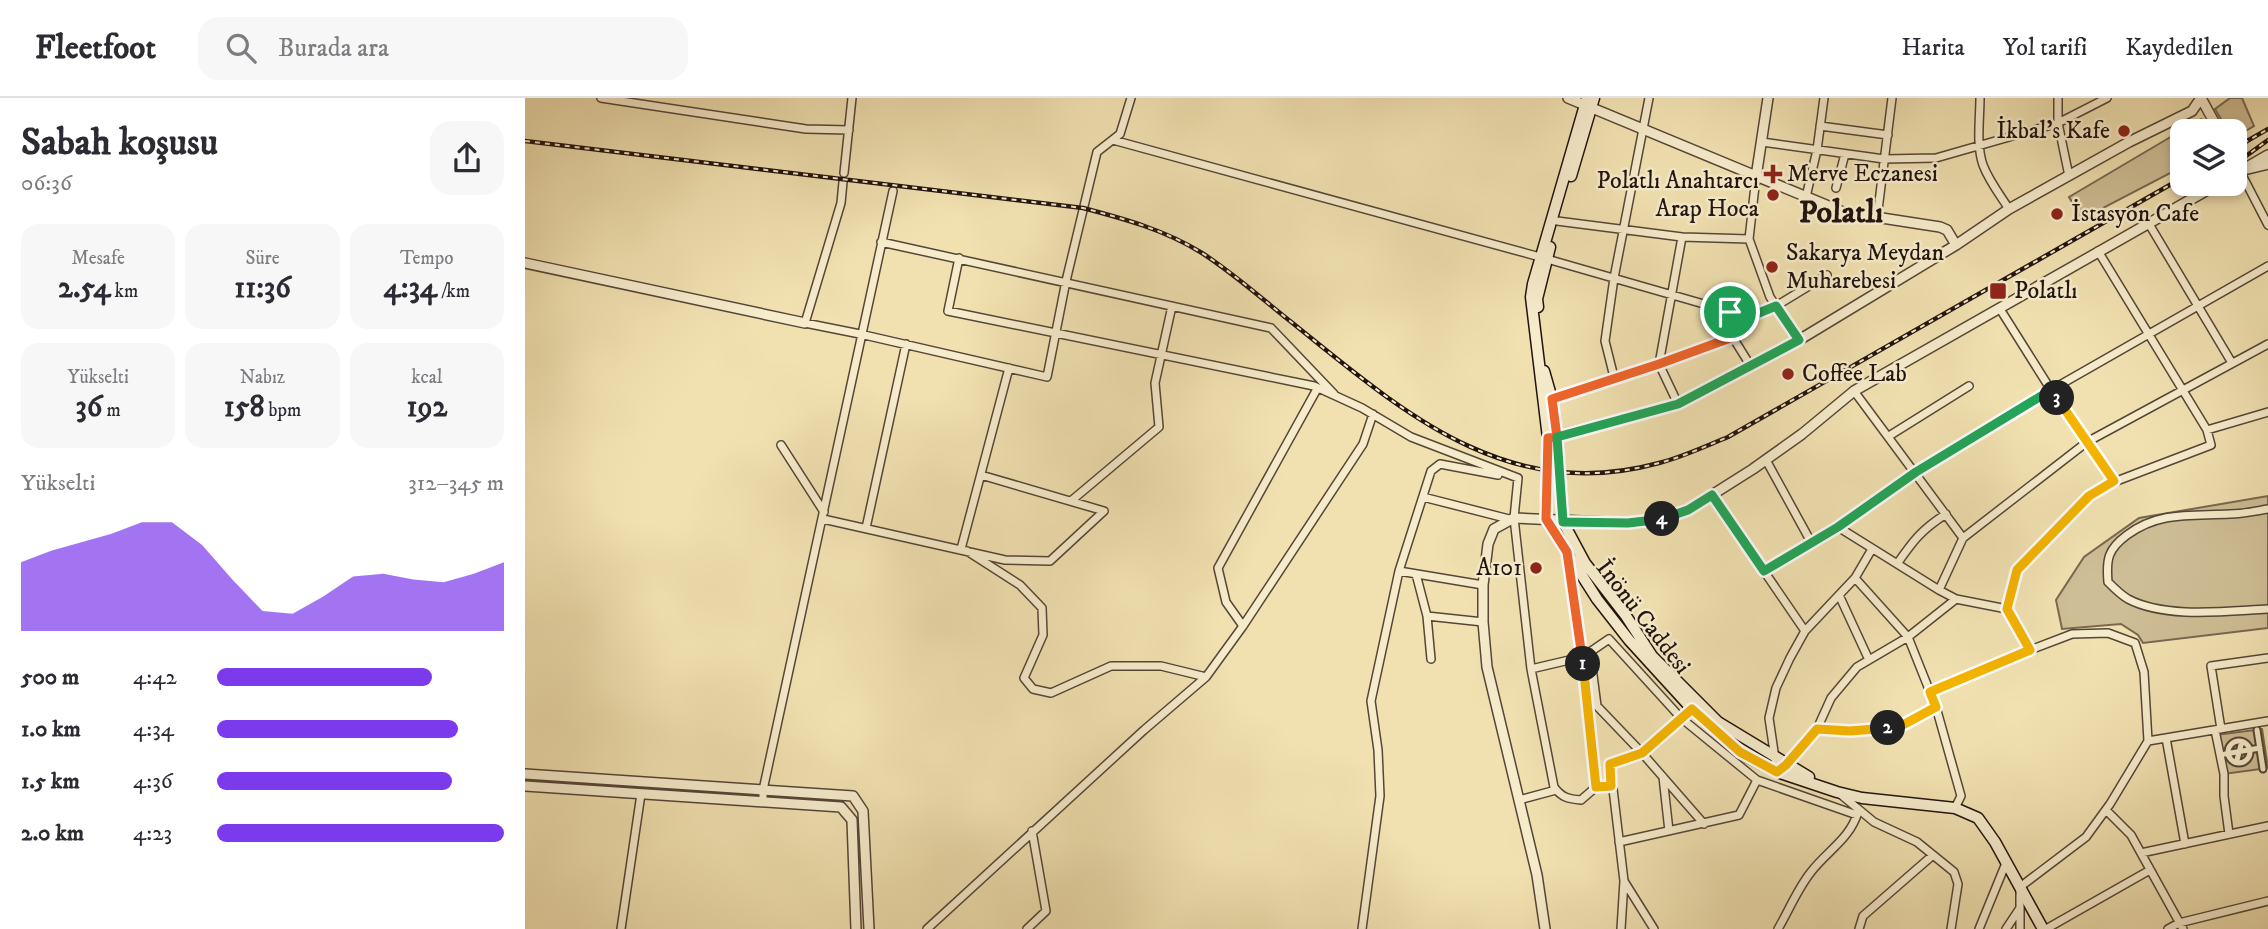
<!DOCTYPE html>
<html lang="tr">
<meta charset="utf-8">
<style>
:root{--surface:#fff;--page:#f7f7f7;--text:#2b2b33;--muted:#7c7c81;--line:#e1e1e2;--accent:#7c3aed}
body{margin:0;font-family:"IM FELL DW Pica",serif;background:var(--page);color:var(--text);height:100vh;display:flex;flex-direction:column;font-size:26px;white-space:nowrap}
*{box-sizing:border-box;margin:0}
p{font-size:23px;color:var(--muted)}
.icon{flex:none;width:38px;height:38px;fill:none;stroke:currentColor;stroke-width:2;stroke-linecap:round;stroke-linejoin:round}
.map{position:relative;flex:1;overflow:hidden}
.panel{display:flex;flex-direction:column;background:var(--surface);width:525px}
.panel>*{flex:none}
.buttons{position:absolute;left:1645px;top:21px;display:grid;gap:14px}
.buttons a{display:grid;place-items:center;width:77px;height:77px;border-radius:14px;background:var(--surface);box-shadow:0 4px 10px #0003;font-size:35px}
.pin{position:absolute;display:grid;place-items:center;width:60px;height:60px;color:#fff;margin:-30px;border:4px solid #fff;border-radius:50%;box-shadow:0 2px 7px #0007}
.km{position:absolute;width:35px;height:35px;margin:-18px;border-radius:50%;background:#222;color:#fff;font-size:19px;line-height:35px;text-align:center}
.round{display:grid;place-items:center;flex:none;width:74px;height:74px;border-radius:21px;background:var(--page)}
.overview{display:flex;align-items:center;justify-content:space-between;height:119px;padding:0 21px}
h1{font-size:38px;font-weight:700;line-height:52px}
.stats{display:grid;grid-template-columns:repeat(3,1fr);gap:10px;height:119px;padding:7px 21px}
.stats div{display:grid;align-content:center;border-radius:18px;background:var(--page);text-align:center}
.stats b{font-size:30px;font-weight:700}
.stats small{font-size:19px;font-weight:400}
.stats p{font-size:19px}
.chart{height:196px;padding:14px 21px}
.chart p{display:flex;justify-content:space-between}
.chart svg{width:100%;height:126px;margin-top:7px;fill:var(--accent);opacity:.7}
ul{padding:0 21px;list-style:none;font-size:23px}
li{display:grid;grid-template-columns:112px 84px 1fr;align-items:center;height:52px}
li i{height:18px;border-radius:9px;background:var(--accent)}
header{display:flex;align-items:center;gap:42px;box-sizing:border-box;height:98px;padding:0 35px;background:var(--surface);border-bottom:2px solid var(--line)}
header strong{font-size:33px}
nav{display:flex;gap:38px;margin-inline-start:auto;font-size:24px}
.search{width:490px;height:63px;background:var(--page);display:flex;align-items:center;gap:18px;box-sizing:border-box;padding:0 24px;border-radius:21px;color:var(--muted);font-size:26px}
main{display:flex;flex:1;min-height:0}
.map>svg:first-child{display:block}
</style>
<header>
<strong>Fleetfoot</strong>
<div class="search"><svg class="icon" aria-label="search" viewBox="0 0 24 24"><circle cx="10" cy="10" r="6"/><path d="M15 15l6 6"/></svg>Burada ara</div>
<nav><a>Harita</a><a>Yol tarifi</a><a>Kaydedilen</a></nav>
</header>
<main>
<section class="panel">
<div class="overview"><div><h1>Sabah koşusu</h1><p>06:36</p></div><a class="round"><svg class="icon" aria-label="share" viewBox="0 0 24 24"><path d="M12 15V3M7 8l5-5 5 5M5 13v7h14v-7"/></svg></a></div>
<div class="stats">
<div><p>Mesafe</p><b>2.54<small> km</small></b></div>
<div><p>Süre</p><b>11:36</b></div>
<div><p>Tempo</p><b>4:34<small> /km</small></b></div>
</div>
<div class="stats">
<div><p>Yükselti</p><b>36<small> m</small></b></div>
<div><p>Nabız</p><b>158<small> bpm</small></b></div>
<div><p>kcal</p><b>192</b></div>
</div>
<div class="chart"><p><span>Yükselti</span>312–345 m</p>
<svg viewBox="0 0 160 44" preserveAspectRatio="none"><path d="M0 44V20L10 16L20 13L30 10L40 6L50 6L60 14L70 26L80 37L90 38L100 32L110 25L120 24L130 26L140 27L150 24L160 20V44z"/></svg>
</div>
<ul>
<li><b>500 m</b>4:42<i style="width:75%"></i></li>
<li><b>1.0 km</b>4:34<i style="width:84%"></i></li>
<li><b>1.5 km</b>4:36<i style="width:82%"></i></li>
<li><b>2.0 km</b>4:23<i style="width:100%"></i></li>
</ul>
</section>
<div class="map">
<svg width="1743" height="831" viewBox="0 0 1743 831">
<rect width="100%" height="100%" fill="#f1e1b1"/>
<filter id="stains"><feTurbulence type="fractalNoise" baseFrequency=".00286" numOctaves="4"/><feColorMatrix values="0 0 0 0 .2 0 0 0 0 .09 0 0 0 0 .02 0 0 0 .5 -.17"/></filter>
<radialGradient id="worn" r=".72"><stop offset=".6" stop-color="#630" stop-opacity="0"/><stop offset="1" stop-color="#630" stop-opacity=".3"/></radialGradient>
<!-- green -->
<path fill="#cebe95" stroke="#786852" stroke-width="2" d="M1705,0H1717L1729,28L1710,39V33H1703L1690,11Z
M1676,21L1683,33H1657V69L1557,121L1544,99Z
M1743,398V530L1618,545L1613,537L1596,526L1537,531L1531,502L1559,459L1614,420Z
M1737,631L1743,670L1699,676L1691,637Z"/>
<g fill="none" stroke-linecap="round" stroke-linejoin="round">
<!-- pedestrian casing -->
<g stroke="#554637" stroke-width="9">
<path id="pedestrian" d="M1732,632L1738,671
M1703 654a11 11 0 1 1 22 0a11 11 0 1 1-22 0Z
M1700,656L1735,650
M1712,662L1716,647"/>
</g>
<!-- minor casing -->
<g stroke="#554637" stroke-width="10">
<path id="minor" d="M76,0L281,31L324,32
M1455,0C1455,21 1451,47 1458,67C1464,83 1475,97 1484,111
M1533,0V25L1544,78
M1295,28L1363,37
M588,42L1015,159
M1237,44L1359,61L1411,60L1533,25L1582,0
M1715,73L1743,127
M319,75L327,0
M1231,79L1224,141L1245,199L1274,242
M318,84L316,105L280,225L335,236L522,279L541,183L572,54L595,36L606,0
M1311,90L1320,56
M1281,99L1292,52L1299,0
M1352,120L1367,0
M1032,123L1157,139L1224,141
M1624,126L1707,265
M356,144L746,230L809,296
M1573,153L1682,332
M434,160L423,213L789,288L837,310L886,339L993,380L989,420L1006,571L1029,689C1037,700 1044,701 1056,702L1071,689L1057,559L1043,459
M1022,161L1224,219L1251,208L1302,177
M1475,211L1526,292L1589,384
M1205,214L1207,238L1225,267
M1089,279L1080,243L1089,180L1124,0
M1329,293L1438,440
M1027,301L1134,266L1207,238
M1153,306L1134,266L1157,139
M1364,338L1444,288
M256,347L299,414
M1241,362L1286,444L1313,429L1414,492L1431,501L1482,511L1505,552L1547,536L1583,535L1610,545L1619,574L1623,643L1585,706L1561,739L1495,789V831
M1187,397L1280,533
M898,399L984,421
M546,403L634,329L630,285L647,208
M1743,411C1731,413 1718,416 1705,416C1667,418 1634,413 1602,437C1583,451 1581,461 1583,484C1589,490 1596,497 1603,501C1641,521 1701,513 1743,511
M298,421L480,462L525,463L579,413L456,377
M1313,429L1391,374L1526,292L1743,168
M341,430L381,246
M436,451L484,270
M1347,451L1330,480L1280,533L1265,560L1251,590L1244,620L1252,674L1260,667L1292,631L1306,600L1332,569L1383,539L1431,501
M442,453L495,487L517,510L518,537L499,580L508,591L526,595L586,568H636L681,579L718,528L838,346L848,316
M1372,466C1388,443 1396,432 1421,416
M874,473L958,487
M1239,473L1286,444
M891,476L902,518L906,561
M1330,480L1383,539L1411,609L1436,698L1430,710
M1414,492L1438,440L1562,344L1743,246
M1314,497L1344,562
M1482,511L1492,472L1564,398L1589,384L1686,347L1682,332L1743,314
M902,518L958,524
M718,528L701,504L693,470L792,291
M1006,571L1057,559
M1405,594L1505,552
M1292,631L1325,633L1374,629L1411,609
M1696,631L1686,568L1743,560
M1690,632L1699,676V698L1704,736
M1641,640L1660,746
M1623,643L1743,623
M1138,679L1144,733
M1314,695L1349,724L1392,744L1429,774L1433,786L1426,831
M994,702L1031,692
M238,704V692L368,93
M1581,712L1606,737L1658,831
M1179,726L1117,655L1072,608L1065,554L1084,541L1156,620L1232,682L1332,717
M1094,744L1214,717L1232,682
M1616,755L1743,728
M96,831L116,696
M402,831L619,632L681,579
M502,831L521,813L507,733
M837,831L855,698L853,652L846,603L874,473L906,373L915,366L973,377
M1096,831L1099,783
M1129,831L1099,783L1085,666L1117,655L1167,611
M1253,831C1264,812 1273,790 1286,774C1302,753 1325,741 1333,714
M1334,831L1338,818L1408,757
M1454,831L1481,765
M1481,831L1495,810
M1521,831L1625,772
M1643,831L1654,825L1743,803"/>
</g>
<!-- tertiary casing -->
<g stroke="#554637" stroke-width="12">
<path id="tertiary" d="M1043,0L1318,114L1415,129L1422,132L1431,147
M1676,0L1694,33
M1723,71L1743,66
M1710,76L1743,57
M1231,79L1243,0
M0,165L280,225
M1028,339L1153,306L1274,242L1431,147L1484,111L1604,44L1667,13L1676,0
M0,676L328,698L338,713L344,831
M0,688L316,709L327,722L331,831
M1020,831L1012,777L962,569L958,524V487L963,446L969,431L989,420L1103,425L1134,423L1163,412L1228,371L1277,336L1329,293L1693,86"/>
</g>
<!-- secondary casing -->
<g stroke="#21130e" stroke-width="13">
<path id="secondary" d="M1062,0L1008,186L1006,199L1023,340L1021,421L1072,501L1104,542L1167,611L1215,655L1252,674L1312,694L1337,700L1430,710L1453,720L1470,744L1518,831
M1046,78L1069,0
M1013,209L1012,201L1025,149
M1019,273L1027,301L1032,339L1038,424L1060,465L1101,518L1127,558L1193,624L1284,679"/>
</g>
<!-- pedestrian -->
<use href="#pedestrian" stroke="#f6eccc" stroke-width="5"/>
<!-- minor -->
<use href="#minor" stroke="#f6eccc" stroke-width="7"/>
<!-- tertiary -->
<use href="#tertiary" stroke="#f6eccc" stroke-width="9"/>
<!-- secondary -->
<use href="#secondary" stroke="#f6eccc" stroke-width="10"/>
<!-- rail casing -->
<g stroke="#21130e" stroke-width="4.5">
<path id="rail" d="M0,43L558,110C600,121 640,132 677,155C708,175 736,200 765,223C876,312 980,407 1134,365C1158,359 1181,348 1203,339L1657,80
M1710,50L1743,31
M1710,66L1743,42"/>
</g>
<!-- rail -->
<use href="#rail" stroke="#f6eccc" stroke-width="2" stroke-dasharray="5" stroke-linecap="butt"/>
</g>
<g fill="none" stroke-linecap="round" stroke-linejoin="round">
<!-- split-1 casing -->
<g stroke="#fff" stroke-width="14">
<path id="split-1" d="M1058,566L1042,454L1021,421L1023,340L1032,339L1027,301L1134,266L1208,239L1205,214"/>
</g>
<!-- split-2 casing -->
<g stroke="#fff" stroke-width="14">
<path id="split-2" d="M1058,566L1071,689L1086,688L1085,666L1117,655L1167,611L1215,654L1252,674L1261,667L1292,631L1325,633L1363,630"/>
</g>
<!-- split-3 casing -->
<g stroke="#fff" stroke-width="14">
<path id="split-3" d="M1363,630L1374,629L1411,609L1405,594L1505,552L1482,511L1492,472L1564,398L1589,383L1532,300"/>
</g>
<!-- split-4 casing -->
<g stroke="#fff" stroke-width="14">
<path id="split-4" d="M1137,421L1163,412L1187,397L1239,473L1313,429L1391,374L1526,292L1532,300"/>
</g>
<!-- split-5 casing -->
<g stroke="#fff" stroke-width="14">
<path id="split-5" d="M1137,421L1103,425L1038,424L1032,339L1153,306L1274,242L1251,208L1224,219L1205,214"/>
</g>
<!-- split-1 -->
<use href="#split-1" stroke="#f0652b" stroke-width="9"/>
<!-- split-2 -->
<use href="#split-2" stroke="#f5b400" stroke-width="9"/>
<!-- split-3 -->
<use href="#split-3" stroke="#f5b400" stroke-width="9"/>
<!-- split-4 -->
<use href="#split-4" stroke="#22a559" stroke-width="9"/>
<!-- split-5 -->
<use href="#split-5" stroke="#22a559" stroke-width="9"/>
</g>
<!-- markers -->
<g fill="#8f2418" stroke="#f6eccc" stroke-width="2.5">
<circle cx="1599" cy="33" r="7"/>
<path d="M1244.5 65.5h7v7h7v7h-7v7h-7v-7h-7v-7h7z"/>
<circle cx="1248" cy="97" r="7"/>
<circle cx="1532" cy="116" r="7"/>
<circle cx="1247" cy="169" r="7"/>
<rect x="1464" y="184" width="18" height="18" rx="3.5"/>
<circle cx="1263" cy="276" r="7"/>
<circle cx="1011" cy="470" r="7"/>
</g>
<g text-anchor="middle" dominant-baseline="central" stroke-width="5" stroke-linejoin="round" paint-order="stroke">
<!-- poi labels -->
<g font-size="24" fill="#21130e" stroke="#f6eccc" text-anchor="start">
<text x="1585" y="33" text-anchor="end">İkbal's Kafe</text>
<text x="1262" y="76">Merve Eczanesi</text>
<text x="1234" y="83" text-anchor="end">Polatlı Anahtarcı<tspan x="1234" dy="28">Arap Hoca</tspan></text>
<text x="1546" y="116">İstasyon Cafe</text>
<text x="1261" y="155">Sakarya Meydan<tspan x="1261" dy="28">Muharebesi</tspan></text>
<text x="1489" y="193">Polatlı</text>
<text x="1277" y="276">Coffee Lab</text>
<text x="997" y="470" text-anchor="end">A101</text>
</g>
<!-- street labels -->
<g font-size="24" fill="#21130e" stroke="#f6eccc">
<text transform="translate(1118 519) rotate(52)">İnönü Caddesi</text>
</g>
<!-- district labels -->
<g font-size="32" font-weight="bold" fill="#21130e" stroke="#f6eccc">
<text x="1316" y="115">Polatlı</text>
</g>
</g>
<rect width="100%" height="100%" filter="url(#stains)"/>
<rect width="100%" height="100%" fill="url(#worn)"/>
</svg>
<div class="buttons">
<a><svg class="icon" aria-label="layers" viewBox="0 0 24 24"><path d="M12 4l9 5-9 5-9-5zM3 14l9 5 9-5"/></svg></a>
</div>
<div class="pin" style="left:1205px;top:214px;background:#1e9e55"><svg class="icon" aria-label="arrive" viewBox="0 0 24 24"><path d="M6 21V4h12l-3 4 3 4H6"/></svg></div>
<b class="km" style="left:1058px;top:566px">1</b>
<b class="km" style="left:1363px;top:630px">2</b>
<b class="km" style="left:1532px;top:300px">3</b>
<b class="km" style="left:1137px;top:421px">4</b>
</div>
</main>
